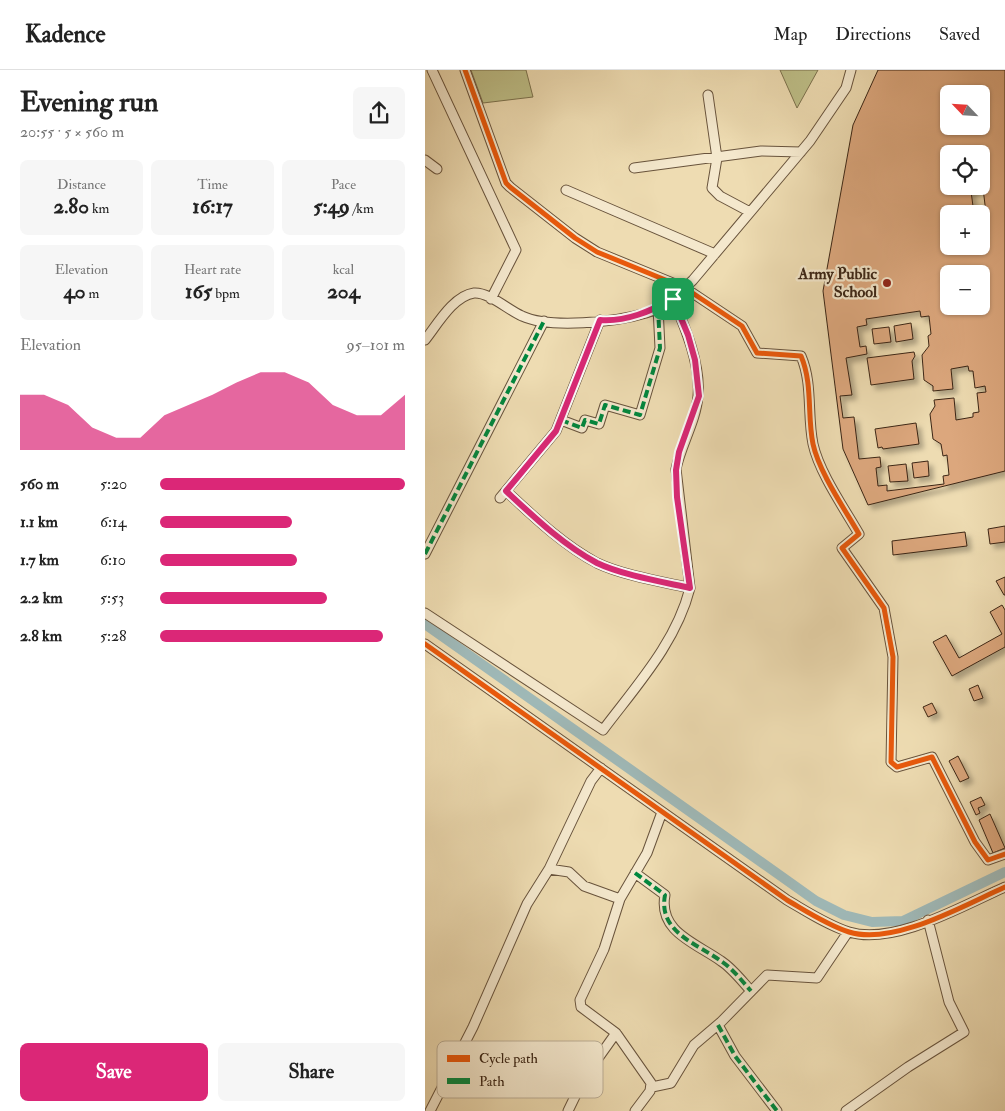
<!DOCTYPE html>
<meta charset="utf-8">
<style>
:root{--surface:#fff;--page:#f6f6f6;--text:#222;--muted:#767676;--line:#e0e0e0;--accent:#db2777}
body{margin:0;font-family:"IM FELL Double Pica",serif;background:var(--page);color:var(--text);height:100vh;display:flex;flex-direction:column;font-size:19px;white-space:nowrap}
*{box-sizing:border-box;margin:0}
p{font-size:16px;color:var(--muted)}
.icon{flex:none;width:28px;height:28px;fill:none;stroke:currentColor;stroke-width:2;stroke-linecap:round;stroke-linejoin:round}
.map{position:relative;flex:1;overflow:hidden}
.sheet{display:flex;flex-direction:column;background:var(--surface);width:425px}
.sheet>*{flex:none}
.needle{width:32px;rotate:295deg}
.fabs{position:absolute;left:515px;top:15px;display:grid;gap:10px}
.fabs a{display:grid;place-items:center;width:50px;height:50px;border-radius:8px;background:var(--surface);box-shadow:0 1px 4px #0004;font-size:25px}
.pin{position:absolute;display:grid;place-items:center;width:42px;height:42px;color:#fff;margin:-21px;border-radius:10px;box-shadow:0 2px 8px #0006}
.round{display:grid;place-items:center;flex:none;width:52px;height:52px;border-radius:8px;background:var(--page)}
.head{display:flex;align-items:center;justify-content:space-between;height:85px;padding:0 20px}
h1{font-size:28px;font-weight:800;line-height:38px}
.figures{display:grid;grid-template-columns:repeat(3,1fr);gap:8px;height:85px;padding:5px 20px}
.figures div{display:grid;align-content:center;border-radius:8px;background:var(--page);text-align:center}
.figures b{font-size:21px;font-weight:800}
.figures small{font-size:14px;font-weight:400}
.figures p{font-size:14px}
.chart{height:140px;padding:10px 20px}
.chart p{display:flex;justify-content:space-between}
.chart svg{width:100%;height:90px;margin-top:5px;fill:var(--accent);opacity:.7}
.primary-button{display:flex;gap:10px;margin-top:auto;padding:10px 20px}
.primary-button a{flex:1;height:58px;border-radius:8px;background:var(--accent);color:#fff;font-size:20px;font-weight:800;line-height:58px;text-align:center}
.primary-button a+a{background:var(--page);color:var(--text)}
ul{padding:0 20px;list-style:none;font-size:16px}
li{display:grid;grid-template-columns:80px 60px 1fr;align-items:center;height:38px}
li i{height:12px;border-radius:6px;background:var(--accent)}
header{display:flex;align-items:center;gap:30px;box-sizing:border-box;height:70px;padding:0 25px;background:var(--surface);border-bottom:1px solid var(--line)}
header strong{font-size:24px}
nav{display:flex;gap:28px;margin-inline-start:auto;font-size:18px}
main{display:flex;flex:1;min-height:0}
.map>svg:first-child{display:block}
</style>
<header>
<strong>Kadence</strong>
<nav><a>Map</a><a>Directions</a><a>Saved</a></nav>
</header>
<main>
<section class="sheet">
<div class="head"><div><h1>Evening run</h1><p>20:55 · 5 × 560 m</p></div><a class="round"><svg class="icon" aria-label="share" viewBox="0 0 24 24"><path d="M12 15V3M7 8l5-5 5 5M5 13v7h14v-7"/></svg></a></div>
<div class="figures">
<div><p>Distance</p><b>2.80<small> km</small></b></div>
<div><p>Time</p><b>16:17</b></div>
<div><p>Pace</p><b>5:49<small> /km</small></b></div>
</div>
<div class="figures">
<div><p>Elevation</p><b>40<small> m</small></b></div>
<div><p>Heart rate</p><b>165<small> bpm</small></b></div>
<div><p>kcal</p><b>204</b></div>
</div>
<div class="chart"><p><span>Elevation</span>95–101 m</p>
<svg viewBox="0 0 160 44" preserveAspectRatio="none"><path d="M0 44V17L10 17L20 22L30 33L40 38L50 38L60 27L70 22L80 17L90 11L100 6L110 6L120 11L130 22L140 27L150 27L160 17V44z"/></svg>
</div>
<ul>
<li><b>560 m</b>5:20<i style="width:100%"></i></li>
<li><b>1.1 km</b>6:14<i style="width:54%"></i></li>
<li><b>1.7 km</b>6:10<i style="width:56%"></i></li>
<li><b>2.2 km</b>5:53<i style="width:68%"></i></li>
<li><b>2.8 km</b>5:28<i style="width:91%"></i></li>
</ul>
<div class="primary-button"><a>Save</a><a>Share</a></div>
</section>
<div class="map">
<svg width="580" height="1041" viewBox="0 0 580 1041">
<defs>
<filter id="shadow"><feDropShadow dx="4.5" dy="4.5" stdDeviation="2.5" flood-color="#0004"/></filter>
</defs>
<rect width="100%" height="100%" fill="#eedcb2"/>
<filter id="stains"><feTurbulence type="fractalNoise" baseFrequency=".004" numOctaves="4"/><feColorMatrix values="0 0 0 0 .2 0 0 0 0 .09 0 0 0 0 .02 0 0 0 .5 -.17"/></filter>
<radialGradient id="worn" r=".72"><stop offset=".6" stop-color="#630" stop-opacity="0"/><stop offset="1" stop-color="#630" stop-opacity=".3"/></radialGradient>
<!-- green -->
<path fill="#bebf88" stroke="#7c724e" d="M46,0H101L108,27L58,33Z
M355,0H393L372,38Z"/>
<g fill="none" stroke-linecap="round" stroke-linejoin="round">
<!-- canal -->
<path stroke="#9fb9b8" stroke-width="10" d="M0,554L391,831L419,845L447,852L478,851L580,802"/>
</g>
<!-- building -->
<path fill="#dca77d" stroke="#3b2515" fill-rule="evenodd" filter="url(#shadow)" d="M453,0H580V401L443,435L418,379L398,221L428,55ZM524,24H556V56H524ZM524,84H556V116H524ZM524,144H556V176H524ZM524,204H556V236H524Z
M556,102L562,151L556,152V144H549L546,121L551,120V116H556Z
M495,241L496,247L504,246L506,264L503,266L504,276L497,285L499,310L508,316V321L528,319L526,299L543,296L544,301H548L550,318L560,316L561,322L552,323L554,342L548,343V347L531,350L529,328L509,330L510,336L505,344L508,369L516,374L518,386L522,385L524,405L518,406L519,414L462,421V415L453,416L451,398L456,397L455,387L434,389L429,347L418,348L415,326L427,325L421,288L442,284L441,276L435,277L432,257L442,255L441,249ZM486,253L488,269L471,272L469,256ZM464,257L466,272L449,274L447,259ZM489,282L490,286L487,291L489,309L446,315L442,288ZM491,353L494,374L458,379L457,377L453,378L450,359ZM503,391L504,406L489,408L487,393ZM481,394L483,411L465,412L463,396Z
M580,456V472L565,474L563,459Z
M540,462L542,476L468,485L467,471Z
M580,507V525H579L571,511Z
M577,535L580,540V577L527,606L508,572L521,565L534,588L577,564L565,542Z
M553,615L558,628L549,631L544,619Z
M507,633L512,643L503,647L498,637Z
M533,686L544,708L535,712L524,691Z
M556,727L560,735L553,738L555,743L551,745L545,732Z
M565,744L580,778L568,783L554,750Z"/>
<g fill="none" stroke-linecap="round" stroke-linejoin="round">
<!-- street casing -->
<g stroke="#68533c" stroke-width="11">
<path id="street" d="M7,0L91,180L66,229
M40,0L81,113L85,117L150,168L172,182L260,218L317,256L332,283L376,286C388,314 382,345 388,374C394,402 419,438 434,464L417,478L459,538L468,587L466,692L472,697L507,687L550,772L563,790L580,784
M283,25L292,88L287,118L295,126L325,142
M0,90L12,99
M209,98L336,81L376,82
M141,120L290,184
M0,270C12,255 28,226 49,223C64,222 83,240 97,246C125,259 191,252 221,243C240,237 254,224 268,210L385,71L421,18L426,0
M136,350L157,358L160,350L174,354L180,335L215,345L235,278L233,237
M81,421C109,447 138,475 172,493C197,505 238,512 265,518
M75,428L131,361L175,250
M0,484L119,251
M0,543L178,660C211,616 251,573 265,518L251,399C256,375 271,351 273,326C276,295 260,257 248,229
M0,574L362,830C381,841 402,855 424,862C469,876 539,835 580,817
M124,799L144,802L159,816L195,829
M210,803L240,825C233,862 271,873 296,891C307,898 317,911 326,921
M293,955L310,986L352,1041
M191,963L226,1013L225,1021L210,1041
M227,1017L246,1013L269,975L296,952L342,905L392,908L423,862
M5,1041L48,957L102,834L124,799L166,711L176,698
M143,1041L159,1008L191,963L156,937L155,930L179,879L195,829L222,783L237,742
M421,1041L483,997L539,962L524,932L503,850"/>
</g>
<!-- street -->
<use href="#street" stroke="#f4e8cd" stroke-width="9"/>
<!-- quiet -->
<path stroke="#00873e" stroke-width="4" stroke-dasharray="8 4" stroke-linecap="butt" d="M136,350L157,358L160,350L174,354L180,335L215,345L235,278L233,237
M81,421C109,447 138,475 172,493C197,505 238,512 265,518
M0,484L119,251
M210,803L240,825C233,862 271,873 296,891C307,898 317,911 326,921
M293,955L310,986L352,1041"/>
<!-- cycleway casing -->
<g stroke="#f4e8cd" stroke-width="8">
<path id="cycleway" d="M40,0L81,113L85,117L150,168L172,182L260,218L317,256L332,283L376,286C388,314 382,345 388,374C394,402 419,438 434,464L417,478L459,538L468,587L466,692L472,697L507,687L550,772L563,790L580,784
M0,574L362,830C381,841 402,855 424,862C469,876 539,835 580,817"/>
</g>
<!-- cycleway -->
<use href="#cycleway" stroke="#e8590c" stroke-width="5"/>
</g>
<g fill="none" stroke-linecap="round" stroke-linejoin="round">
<!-- route casing -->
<g stroke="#fff" stroke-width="10">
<path id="route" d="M248,229L263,265L270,290L274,326L254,382L251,400L252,427L265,518C238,512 197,505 172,493C138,475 109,447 81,421L131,361L175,250C201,252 226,241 248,229Z"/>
</g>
<!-- route -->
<use href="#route" stroke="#db2777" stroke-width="6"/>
</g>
<!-- markers -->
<circle fill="#8f2418" stroke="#f4e8cd" stroke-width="2" cx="462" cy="213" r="5"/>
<g text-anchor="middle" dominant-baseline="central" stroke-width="4.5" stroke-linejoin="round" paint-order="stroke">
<!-- poi labels -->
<g font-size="16" font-weight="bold" fill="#3b2515" stroke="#f4e8cd" text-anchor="end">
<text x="452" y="204">Army Public<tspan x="452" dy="18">School</tspan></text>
</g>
</g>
<!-- legend -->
<rect x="12" y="971" width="166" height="57" rx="8" fill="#f4e8cd" stroke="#bcae96" stroke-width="1"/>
<rect x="22" y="985" width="23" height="7" fill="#e8590c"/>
<rect x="22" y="1008" width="23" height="6" fill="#00873e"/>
<g font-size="14" fill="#3b2515">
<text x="54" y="993">Cycle path</text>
<text x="54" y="1016">Path</text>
</g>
<rect width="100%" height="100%" filter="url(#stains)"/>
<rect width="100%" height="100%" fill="url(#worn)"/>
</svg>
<div class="fabs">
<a><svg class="needle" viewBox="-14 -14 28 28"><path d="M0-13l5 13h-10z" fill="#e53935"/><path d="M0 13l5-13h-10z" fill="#767676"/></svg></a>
<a><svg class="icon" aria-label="locate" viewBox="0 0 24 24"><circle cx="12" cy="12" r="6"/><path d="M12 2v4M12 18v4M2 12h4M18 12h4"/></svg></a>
<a>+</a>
<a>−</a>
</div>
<div class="pin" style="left:248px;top:229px;background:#1e9e55"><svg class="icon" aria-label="arrive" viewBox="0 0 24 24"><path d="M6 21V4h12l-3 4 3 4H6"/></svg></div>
</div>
</main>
